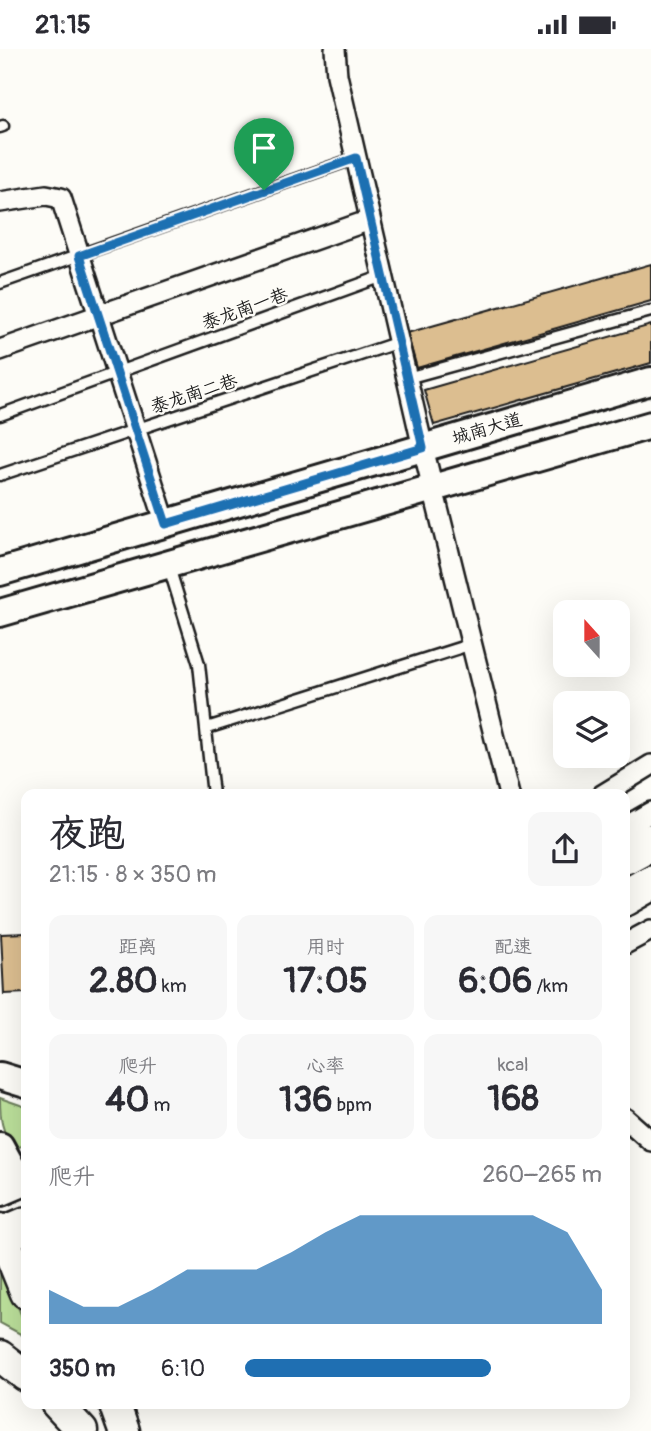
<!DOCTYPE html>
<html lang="zh">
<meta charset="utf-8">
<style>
:root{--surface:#fff;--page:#f7f7f7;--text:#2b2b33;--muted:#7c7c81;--accent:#1f6fb2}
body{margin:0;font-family:Pangolin,"LXGW WenKai TC",sans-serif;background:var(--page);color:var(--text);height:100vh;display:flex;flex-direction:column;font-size:26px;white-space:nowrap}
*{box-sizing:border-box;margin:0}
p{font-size:23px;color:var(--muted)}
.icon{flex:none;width:38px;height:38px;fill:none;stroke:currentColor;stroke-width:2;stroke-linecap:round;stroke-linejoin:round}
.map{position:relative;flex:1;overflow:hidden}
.side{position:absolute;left:21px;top:740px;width:609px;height:620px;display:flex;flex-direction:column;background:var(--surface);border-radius:14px;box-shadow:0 7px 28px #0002}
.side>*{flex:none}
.needle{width:46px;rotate:339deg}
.tools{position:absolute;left:553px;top:551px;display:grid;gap:14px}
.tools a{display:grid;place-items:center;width:77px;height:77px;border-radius:14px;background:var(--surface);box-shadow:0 7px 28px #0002;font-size:35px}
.pin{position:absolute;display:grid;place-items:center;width:60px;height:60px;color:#fff;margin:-72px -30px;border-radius:50% 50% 50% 0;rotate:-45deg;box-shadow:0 0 7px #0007}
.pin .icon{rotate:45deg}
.round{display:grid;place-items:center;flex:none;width:74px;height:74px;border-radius:14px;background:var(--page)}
.headline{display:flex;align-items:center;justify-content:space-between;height:119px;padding:0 28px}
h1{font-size:38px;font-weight:700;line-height:52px}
.stats{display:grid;grid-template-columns:repeat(3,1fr);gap:10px;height:119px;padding:7px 28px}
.stats div{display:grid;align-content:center;border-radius:14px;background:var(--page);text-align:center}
.stats b{font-size:35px;font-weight:700}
.stats small{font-size:19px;font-weight:400}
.stats p{font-size:19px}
.chart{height:196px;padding:14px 28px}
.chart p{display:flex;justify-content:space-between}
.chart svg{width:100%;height:126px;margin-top:7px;fill:var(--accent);opacity:.7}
ul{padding:0 28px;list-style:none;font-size:23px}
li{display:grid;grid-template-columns:112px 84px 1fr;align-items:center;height:52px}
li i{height:18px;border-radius:9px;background:var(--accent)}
.status{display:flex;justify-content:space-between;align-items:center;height:49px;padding:0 35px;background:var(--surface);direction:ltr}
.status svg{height:19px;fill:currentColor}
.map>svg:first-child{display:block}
</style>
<div class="status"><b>21:15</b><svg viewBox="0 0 49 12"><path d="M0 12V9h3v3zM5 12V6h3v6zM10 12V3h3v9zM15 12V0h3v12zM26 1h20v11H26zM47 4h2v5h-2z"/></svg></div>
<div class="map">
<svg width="651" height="1382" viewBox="0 0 651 1382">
<rect width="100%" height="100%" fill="#fdfcf7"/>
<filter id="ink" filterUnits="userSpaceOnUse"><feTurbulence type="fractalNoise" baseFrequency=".0143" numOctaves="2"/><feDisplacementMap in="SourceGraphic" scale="14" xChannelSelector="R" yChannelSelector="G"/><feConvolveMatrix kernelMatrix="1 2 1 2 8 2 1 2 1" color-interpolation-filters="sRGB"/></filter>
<g filter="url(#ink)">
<!-- green -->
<path fill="#bbdf9a" stroke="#6c7e5b" stroke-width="2" d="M0,1049L26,1058V1096L15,1099C1,1084 0,1068 0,1049Z
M0,1213L26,1278V1288L0,1274Z"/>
<!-- building -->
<path fill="#dcbe90" stroke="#1c1c1c" stroke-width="2" d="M651,215V252L417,319L407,284Z
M651,276V314L434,376L424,341Z
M26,884V944L4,945L1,885Z"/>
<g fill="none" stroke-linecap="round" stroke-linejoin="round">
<!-- lane casing -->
<g stroke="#1c1c1c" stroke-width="15">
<path id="lane" d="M0,78L3,77
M0,234L356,109
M407,329L651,262
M0,366L383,227
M0,426L399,293
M168,515L199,615L213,746
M207,679L472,595"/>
</g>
<!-- street casing -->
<g stroke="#1c1c1c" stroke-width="24">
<path id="street" d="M335,0L337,26L423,399L509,746
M0,153L46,146L61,149L166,475
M0,301L370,171
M602,746L651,716
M625,778L651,763
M625,895L651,881
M625,1069L651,1092"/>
</g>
<!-- secondary casing -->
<g stroke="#1c1c1c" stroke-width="32">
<path id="secondary" d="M0,523L651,332
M0,564L651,376
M0,1027L26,1035
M0,1097L19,1132"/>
</g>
<!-- primary casing -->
<g stroke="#1c1c1c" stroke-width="35">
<path id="primary" d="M0,1180L26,1244
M0,1307L26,1327
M56,1354L82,1382
M114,1354L124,1382"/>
</g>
<!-- highway casing -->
<g stroke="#1c1c1c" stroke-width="40">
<path id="highway" d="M625,807L651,793
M625,849L651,834
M0,1139L26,1128
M0,1187L26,1176"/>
</g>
<!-- lane -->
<use href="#lane" stroke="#fdfcf7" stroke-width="10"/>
<!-- street -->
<use href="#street" stroke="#fdfcf7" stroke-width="19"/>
<!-- secondary -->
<use href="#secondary" stroke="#fdfcf7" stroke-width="26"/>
<!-- primary -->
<use href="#primary" stroke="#fdfcf7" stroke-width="30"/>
<!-- highway -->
<use href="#highway" stroke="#fdfcf7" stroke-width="35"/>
</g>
</g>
<g fill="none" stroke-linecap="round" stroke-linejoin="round" filter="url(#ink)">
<!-- route casing -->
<g stroke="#fff" stroke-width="14">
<path id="route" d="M356,109L423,399L166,475L79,207Z"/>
</g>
<!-- route -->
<use href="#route" stroke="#1f6fb2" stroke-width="9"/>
</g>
<g text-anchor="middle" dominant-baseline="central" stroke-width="5" stroke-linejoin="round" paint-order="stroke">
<!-- street labels -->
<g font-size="18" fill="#1c1c1c" stroke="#fdfcf7">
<text transform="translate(245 260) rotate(-20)">泰龙南一巷</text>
<text transform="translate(194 345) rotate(-18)">泰龙南二巷</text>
<text transform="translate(487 380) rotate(-16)">城南大道</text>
</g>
</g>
</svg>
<div class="tools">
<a><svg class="needle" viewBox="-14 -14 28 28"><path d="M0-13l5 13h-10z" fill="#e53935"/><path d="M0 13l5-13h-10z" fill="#7c7c81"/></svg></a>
<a><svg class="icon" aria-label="layers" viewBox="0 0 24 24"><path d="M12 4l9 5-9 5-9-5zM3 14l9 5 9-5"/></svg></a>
</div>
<div class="pin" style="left:264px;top:141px;background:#1e9e55"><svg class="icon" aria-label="arrive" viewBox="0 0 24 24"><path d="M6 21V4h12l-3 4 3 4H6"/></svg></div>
<section class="side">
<div class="headline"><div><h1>夜跑</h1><p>21:15 · 8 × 350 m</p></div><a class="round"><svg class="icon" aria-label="share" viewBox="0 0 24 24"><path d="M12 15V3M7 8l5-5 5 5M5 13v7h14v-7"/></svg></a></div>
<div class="stats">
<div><p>距离</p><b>2.80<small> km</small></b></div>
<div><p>用时</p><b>17:05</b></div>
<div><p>配速</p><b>6:06<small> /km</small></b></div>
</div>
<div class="stats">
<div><p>爬升</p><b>40<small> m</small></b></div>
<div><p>心率</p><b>136<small> bpm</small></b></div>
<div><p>kcal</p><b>168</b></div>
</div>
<div class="chart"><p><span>爬升</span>260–265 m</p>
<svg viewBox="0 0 160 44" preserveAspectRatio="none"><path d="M0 44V32L10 38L20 38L30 32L40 25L50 25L60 25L70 19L80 12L90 6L100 6L110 6L120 6L130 6L140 6L150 12L160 32V44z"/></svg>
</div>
<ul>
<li><b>350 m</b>6:10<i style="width:69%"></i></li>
</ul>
</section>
</div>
